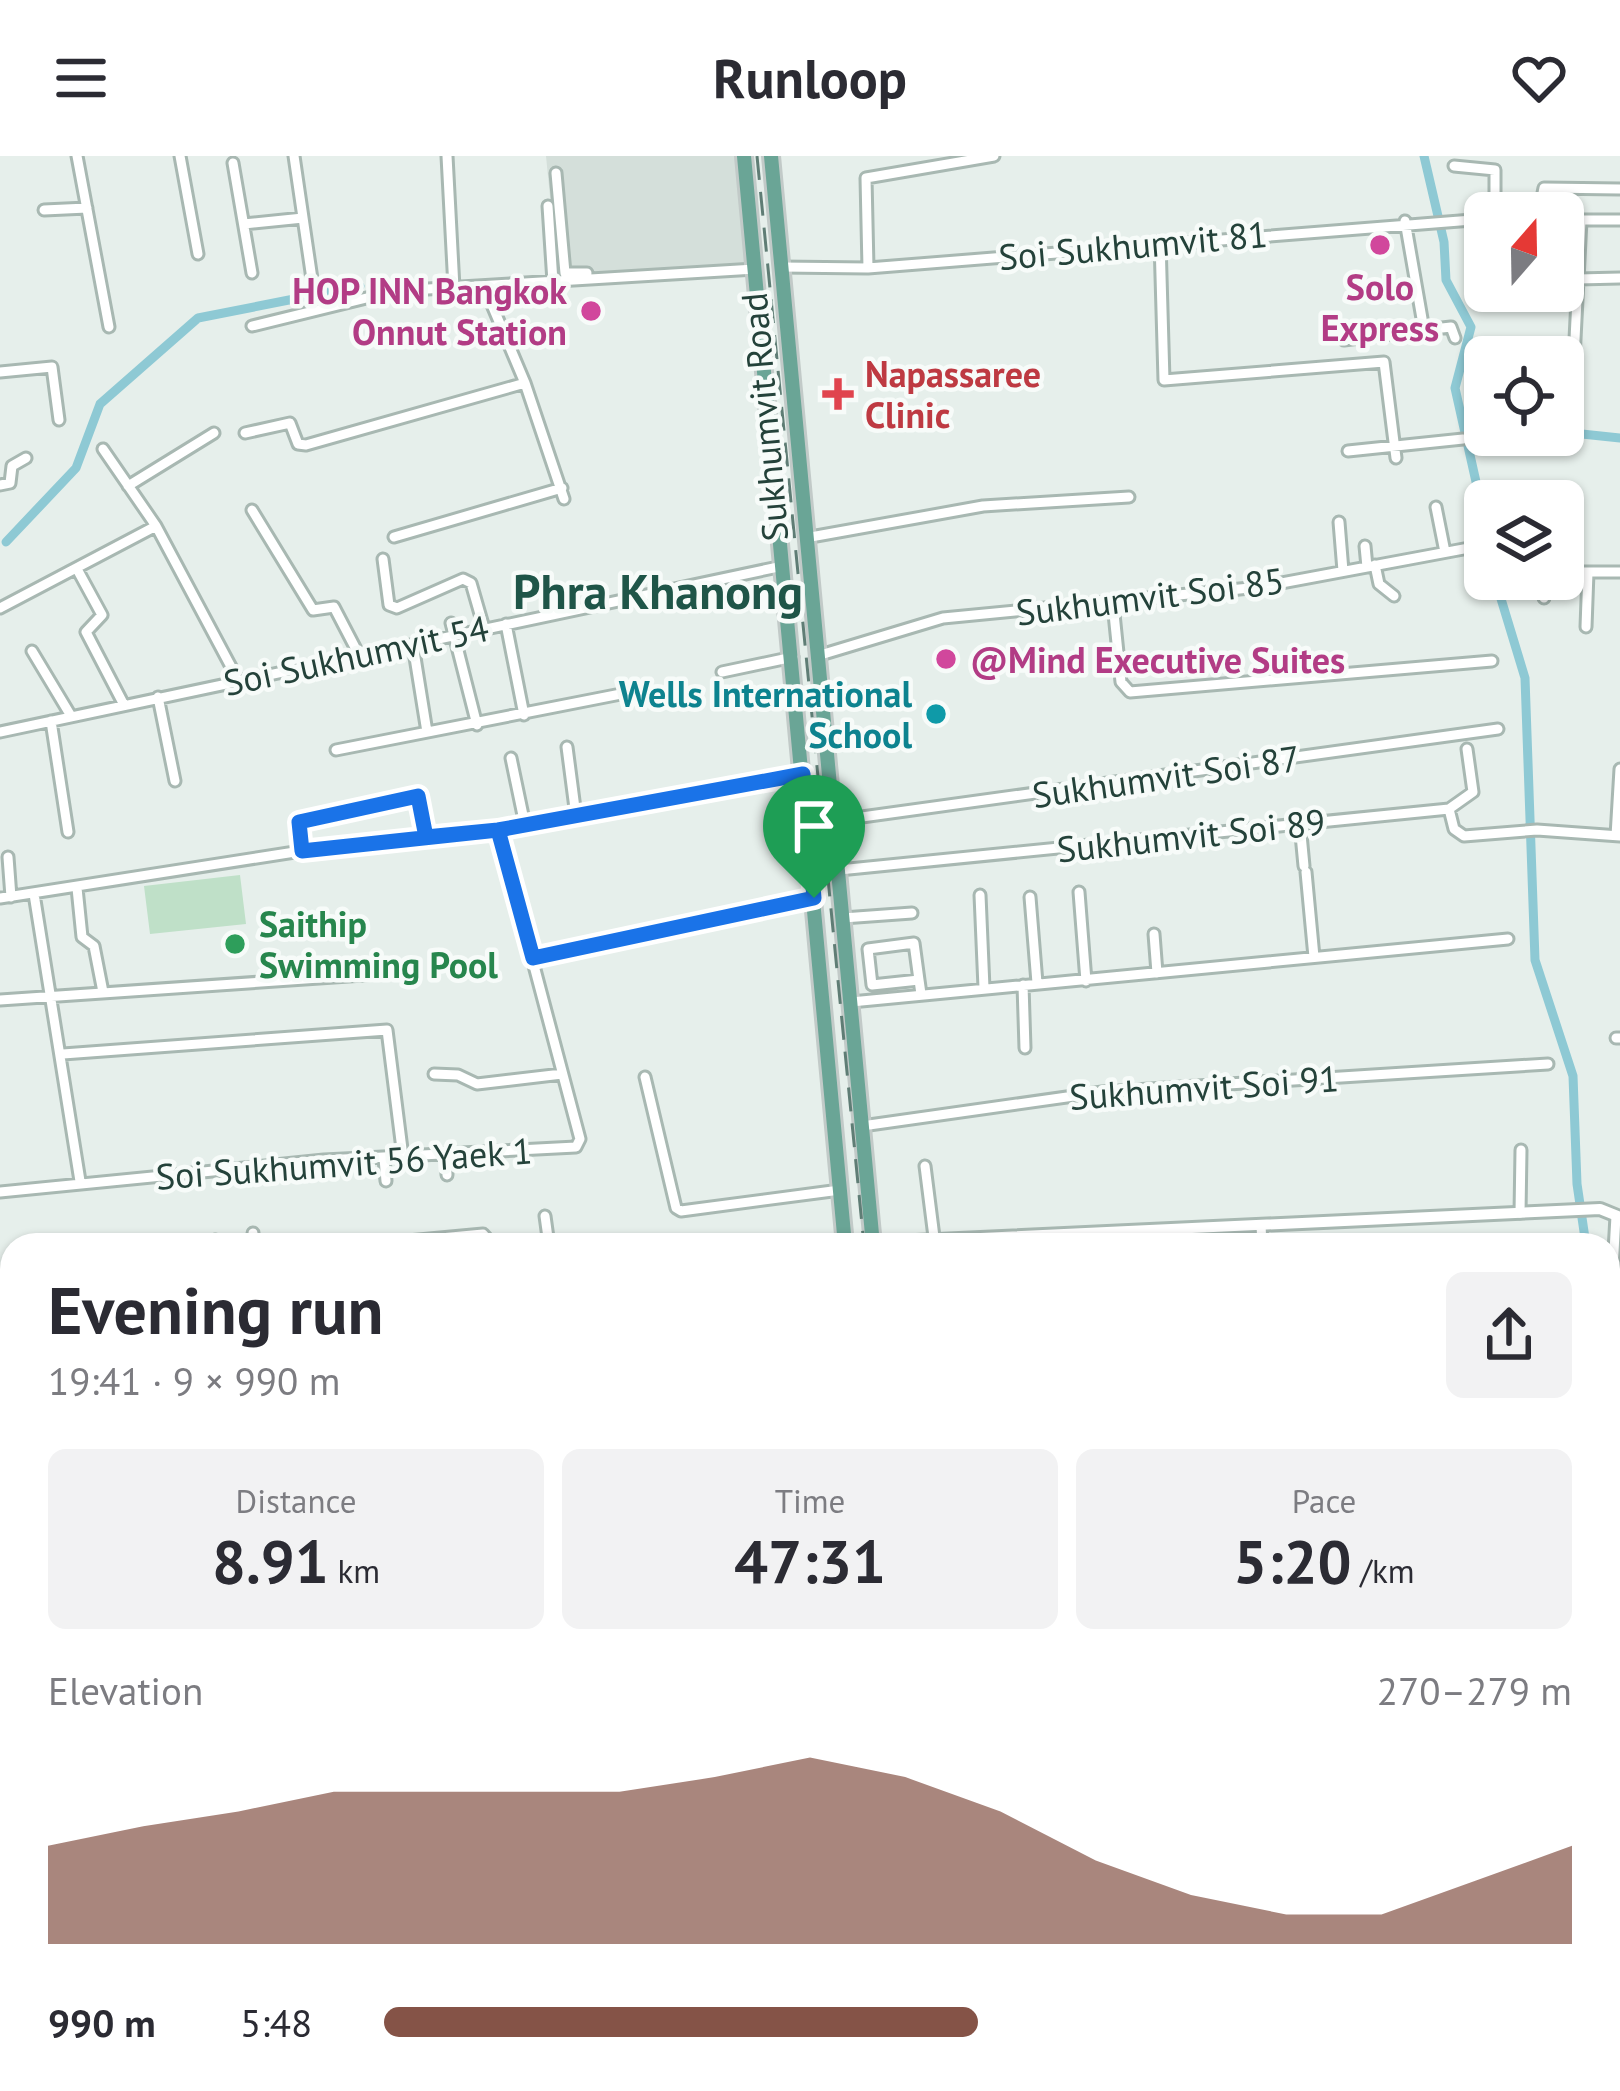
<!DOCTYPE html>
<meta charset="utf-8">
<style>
:root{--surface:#fff;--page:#f2f2f3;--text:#2b2b33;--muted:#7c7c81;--accent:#855347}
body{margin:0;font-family:"PT Sans",sans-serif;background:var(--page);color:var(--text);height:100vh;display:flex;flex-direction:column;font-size:45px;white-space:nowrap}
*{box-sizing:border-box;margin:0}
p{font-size:39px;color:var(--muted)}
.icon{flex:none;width:66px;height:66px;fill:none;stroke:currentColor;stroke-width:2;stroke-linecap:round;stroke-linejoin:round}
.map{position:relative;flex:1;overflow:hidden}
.drawer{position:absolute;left:0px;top:1077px;width:1620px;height:858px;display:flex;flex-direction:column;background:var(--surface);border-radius:36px 36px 0 0;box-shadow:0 3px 9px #0004}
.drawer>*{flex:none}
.needle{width:78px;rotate:20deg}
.controls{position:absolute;left:1464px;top:36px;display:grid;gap:24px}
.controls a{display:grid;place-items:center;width:120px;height:120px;border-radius:18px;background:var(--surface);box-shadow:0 3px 9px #0004;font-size:60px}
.pin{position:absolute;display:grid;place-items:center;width:102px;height:102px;color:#fff;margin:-123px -51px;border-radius:50% 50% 50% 0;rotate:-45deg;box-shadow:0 0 12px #0007}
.pin .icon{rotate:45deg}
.round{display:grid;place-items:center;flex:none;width:126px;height:126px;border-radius:18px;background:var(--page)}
.summary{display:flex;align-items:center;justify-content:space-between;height:204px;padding:0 48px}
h1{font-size:66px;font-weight:700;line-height:90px}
.figures{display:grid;grid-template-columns:repeat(3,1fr);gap:18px;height:204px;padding:12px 48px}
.figures div{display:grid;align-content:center;border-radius:18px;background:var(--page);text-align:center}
.figures b{font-size:60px;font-weight:700}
.figures small{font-size:33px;font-weight:400}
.figures p{font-size:33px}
.chart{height:336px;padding:24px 48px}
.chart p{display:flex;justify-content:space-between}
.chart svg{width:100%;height:216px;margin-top:12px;fill:var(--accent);opacity:.7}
ul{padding:0 48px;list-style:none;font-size:39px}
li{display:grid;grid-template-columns:192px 144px 1fr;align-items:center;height:90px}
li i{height:30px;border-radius:15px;background:var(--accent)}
header{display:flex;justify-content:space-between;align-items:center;height:156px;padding:0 48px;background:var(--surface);font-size:54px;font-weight:700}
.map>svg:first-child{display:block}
</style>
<header><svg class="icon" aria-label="menu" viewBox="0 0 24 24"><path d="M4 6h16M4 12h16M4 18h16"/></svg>Runloop<svg class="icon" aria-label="heart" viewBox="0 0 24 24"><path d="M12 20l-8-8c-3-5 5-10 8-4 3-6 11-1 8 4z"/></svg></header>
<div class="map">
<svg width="1620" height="1935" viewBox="0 0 1620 1935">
<rect width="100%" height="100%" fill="#e6efeb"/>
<!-- built -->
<path fill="#d4dfda" d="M546,0H739L751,110L558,121Z"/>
<!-- green -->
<path fill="#bfe0c8" d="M240,719L246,768L150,778L144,730Z
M1160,1923H1596V1935H1158Z"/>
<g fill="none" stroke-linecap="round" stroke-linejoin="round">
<!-- canal -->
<path stroke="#8ec9d4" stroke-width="9" d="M1424,0L1444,86L1446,124L1471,171L1455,232L1485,366
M1467,266L1485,268
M1563,276L1620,282
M6,386L76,312L100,248L198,162L360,130
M1495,423L1525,522L1535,804L1573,920L1577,1028L1586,1089
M0,1223L12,1222
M1608,1316L1620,1502"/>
<!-- minor casing -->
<g stroke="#a8b8b2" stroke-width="15">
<path id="minor" d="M77,0L109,171
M180,0L198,98
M294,0L312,123
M447,0L454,132
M233,7L252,117
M1454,10L1495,14V57
M556,17L565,117H587
M548,50L553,126
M44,54L87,52
M1539,57L1544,32L1620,33
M1563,64H1620
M244,68L303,62
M1160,85L1164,224L1384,206L1396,302
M781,111L868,112L1485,63
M868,112L866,22L994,0
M1578,123L1620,122
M484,130L525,227L564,343
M252,170L395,135L755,113
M1424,174L1451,171L1455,182
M1344,184L1424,174L1405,65
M1574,203L1581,64
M0,216L52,211L59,264
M245,277L290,267L298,288L306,289L525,227
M103,293L156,370L237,522
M1348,295L1463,283
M0,329L10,327L12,310L26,302
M128,330L214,277
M1436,351L1445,396
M252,354L313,454L334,451L359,499
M1339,366L1343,415
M394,381L562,332
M805,382L983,350L1129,341
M1365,390L1367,411
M383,403L389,449L397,452L463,423L471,427L484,472
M1375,409L1379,428L1394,440
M77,413L102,459L86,476L124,549
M1563,416H1620
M1544,442V423
M1113,448L1121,526L1130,536L1492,505
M0,452L156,370
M451,467L477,569
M506,468L524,559
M1586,471L1588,416
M413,489L427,576
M32,495L71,560
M817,500L943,462L1260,431L1485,389
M722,516L793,501
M158,541L175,625
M51,565L68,676
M0,576L783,410
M567,591L576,660
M336,594L631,536
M511,602L525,669
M1449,653L1473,636L1467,593
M833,665L1498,573
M1300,668L1304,710
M1616,680L1620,613
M302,695L301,662L417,640L426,681
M8,701L11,741
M839,714L1449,653L1454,673L1464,680L1537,674L1620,680
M1306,716L1314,801
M77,732L82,781L94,790L103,836
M1079,736L1086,825
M34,738L80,1025
M980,739L984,832
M1030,741L1037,827
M0,742L346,688L498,674L803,618
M843,762L912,757
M1154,778L1157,817
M533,802L814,742
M919,824L914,787L868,793L872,829L919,824L921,838
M1023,829L1025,892
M0,844L378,818
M851,846L1508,783
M1616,882H1620
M63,898L387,874L403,1001
M434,918L458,919L477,928L562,918
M645,921L676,1052L681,1055L840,1034
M862,970L1102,936L1548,908
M446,999L447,1019
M384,1002L386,1025
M925,1010L934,1081
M0,1036L324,1004L576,991L580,983L498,674
M1520,1057L1521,994
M545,1060L549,1089
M1261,1069L1262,1089
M253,1077L254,1089
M215,1084L216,1089
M365,1089L483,1078L493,1089
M0,1160H12
M0,1192L12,1190
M1608,1203L1616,1060
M0,1296H12
M1608,1396L1620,1395
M0,1463L12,1462
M0,1611H12
M0,1680L12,1679
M0,1775L12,1800
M54,1923L56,1935
M585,1923V1935
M281,1926L282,1935"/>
</g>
<!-- tertiary casing -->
<g stroke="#a8b8b2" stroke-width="16">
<path id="tertiary" d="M873,1087L1600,1053L1620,1061
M0,1629L12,1628"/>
</g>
<!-- primary casing -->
<g stroke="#c2cac8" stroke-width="20">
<path id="primary" d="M744,0L845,1089
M771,0L873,1089
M928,1923L929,1935
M953,1923L955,1935"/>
</g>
<!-- motorway casing -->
<g stroke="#c2cac8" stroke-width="21">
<path id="motorway" d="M0,1816L12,1847
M0,1859L12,1897
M0,1919L3,1935
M23,1923L26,1935
M36,1923L39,1935"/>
</g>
<!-- minor -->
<use href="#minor" stroke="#fff" stroke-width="9"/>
<!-- tertiary -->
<use href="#tertiary" stroke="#fff" stroke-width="10"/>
<!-- primary -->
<use href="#primary" stroke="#6aa596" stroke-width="14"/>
<!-- motorway -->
<use href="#motorway" stroke="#2f6f62" stroke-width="15"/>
<!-- rail -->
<path stroke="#5f7d75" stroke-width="3" stroke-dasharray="24 12" stroke-linecap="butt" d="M757,0L864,1089
M938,1923L939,1935"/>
</g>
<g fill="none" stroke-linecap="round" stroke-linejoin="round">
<!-- route casing -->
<g stroke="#fff" stroke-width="24">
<path id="route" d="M814,742L533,802L498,674L302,695L299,666L418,640L426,681L498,674L803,618L814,742"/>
</g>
<!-- route -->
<use href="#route" stroke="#1a73e8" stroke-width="15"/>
</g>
<!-- markers -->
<g fill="#d1479c" stroke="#f7fbf9" stroke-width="4.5">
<circle cx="1380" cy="89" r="12"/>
<circle cx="591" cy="155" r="12"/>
<circle cx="946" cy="503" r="12"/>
</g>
<path fill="#e0444e" stroke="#f7fbf9" stroke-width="4.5" d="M832 220h12v12h12v12h-12v12h-12v-12h-12v-12h12z"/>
<circle fill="#0f9aa8" stroke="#f7fbf9" stroke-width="4.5" cx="936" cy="558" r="12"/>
<circle fill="#2e9e5b" stroke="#f7fbf9" stroke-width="4.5" cx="235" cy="788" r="12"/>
<g text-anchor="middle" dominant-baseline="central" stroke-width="9" stroke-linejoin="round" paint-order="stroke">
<!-- street labels -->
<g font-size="36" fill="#24423a" stroke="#f7fbf9">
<text transform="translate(1133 89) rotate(-5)">Soi Sukhumvit 81</text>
<text transform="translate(764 261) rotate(-95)">Sukhumvit Road</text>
<text transform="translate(1150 440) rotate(-7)">Sukhumvit Soi 85</text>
<text transform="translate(356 499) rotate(-12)">Soi Sukhumvit 54</text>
<text transform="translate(1166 620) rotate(-8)">Sukhumvit Soi 87</text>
<text transform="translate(1191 679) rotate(-6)">Sukhumvit Soi 89</text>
<text transform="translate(1204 931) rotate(-4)">Sukhumvit Soi 91</text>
<text transform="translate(344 1007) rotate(-4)">Soi Sukhumvit 56 Yaek 1</text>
</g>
<!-- hotel labels -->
<g font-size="36" font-weight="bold" fill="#b23c85" stroke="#f7fbf9">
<text x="1380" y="130">Solo<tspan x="1380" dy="41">Express</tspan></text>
<text x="567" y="134" text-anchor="end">HOP INN Bangkok<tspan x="567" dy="41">Onnut Station</tspan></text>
<text x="970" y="503" text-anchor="start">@Mind Executive Suites</text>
</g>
<!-- health labels -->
<g font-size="36" font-weight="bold" fill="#be3a42" stroke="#f7fbf9" text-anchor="start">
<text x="865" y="217">Napassaree<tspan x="865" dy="41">Clinic</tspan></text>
</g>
<!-- culture labels -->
<g font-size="36" font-weight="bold" fill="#0d838f" stroke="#f7fbf9" text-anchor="end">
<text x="912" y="537">Wells International<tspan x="912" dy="41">School</tspan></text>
</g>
<!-- leisure labels -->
<g font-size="36" font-weight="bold" fill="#27864d" stroke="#f7fbf9" text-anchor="start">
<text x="259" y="767">Saithip<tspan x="259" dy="41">Swimming Pool</tspan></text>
</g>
<!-- district labels -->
<g font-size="48" font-weight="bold" fill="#1f5548" stroke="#f7fbf9">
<text x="658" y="435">Phra Khanong</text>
</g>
</g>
</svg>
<div class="controls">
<a><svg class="needle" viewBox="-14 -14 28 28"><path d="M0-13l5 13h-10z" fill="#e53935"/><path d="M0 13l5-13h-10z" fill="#7c7c81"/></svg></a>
<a><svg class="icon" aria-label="locate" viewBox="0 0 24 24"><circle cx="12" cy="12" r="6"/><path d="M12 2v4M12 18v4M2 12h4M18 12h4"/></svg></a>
<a><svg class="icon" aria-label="layers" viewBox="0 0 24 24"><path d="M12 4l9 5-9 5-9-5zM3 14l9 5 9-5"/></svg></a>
</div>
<div class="pin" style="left:814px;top:742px;background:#1e9e55"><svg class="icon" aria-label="arrive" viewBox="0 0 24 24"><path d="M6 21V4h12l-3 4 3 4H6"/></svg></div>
<section class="drawer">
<div class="summary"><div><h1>Evening run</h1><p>19:41 · 9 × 990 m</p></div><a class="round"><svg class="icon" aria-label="share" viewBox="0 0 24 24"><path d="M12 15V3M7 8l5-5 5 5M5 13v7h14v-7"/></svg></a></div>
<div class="figures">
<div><p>Distance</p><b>8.91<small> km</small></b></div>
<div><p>Time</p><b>47:31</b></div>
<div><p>Pace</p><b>5:20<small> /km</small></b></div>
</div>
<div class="chart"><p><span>Elevation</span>270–279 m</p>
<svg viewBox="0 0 160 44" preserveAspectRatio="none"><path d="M0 44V24L10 20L20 17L30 13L40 13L50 13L60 13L70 10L80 6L90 10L100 17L110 27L120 34L130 38L140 38L150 31L160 24V44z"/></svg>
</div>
<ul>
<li><b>990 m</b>5:48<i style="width:50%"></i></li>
</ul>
</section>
</div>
